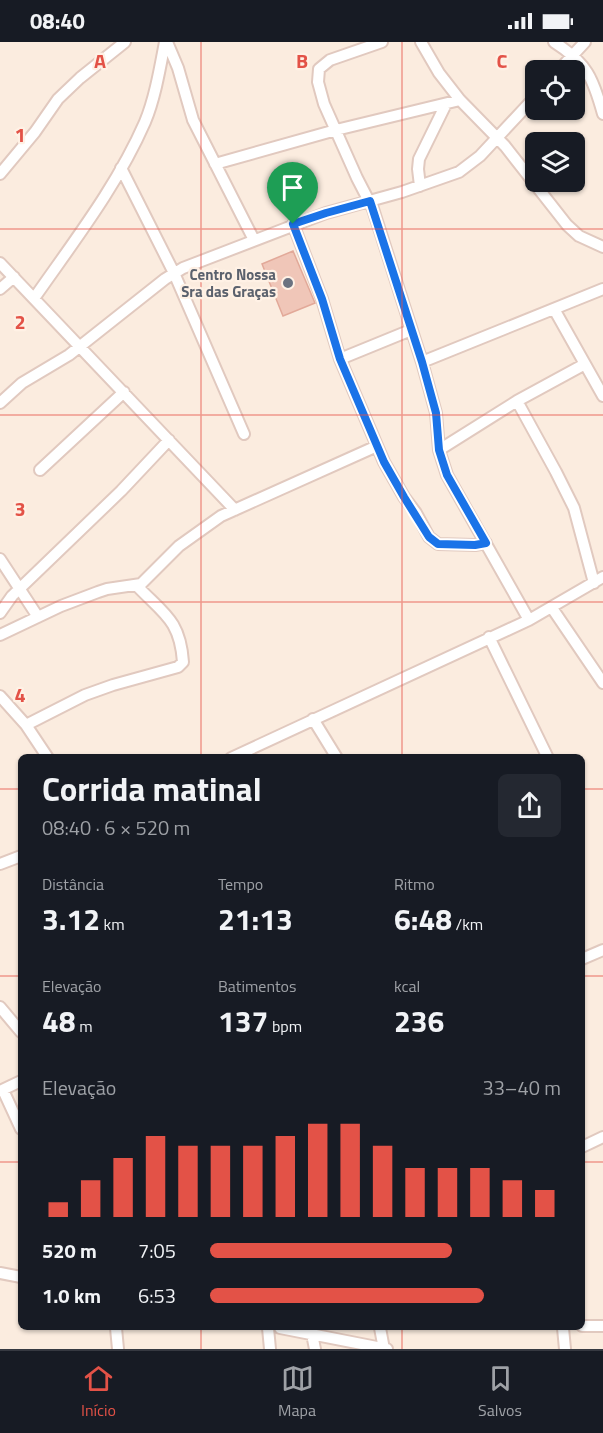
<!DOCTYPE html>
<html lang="pt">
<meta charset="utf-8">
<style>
:root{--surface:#171b24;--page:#242831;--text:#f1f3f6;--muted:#9ea1a6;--line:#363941;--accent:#e35247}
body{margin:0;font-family:"Titillium Web",sans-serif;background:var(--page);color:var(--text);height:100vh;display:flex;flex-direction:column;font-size:22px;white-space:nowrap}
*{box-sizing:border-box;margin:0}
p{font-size:20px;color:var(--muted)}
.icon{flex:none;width:33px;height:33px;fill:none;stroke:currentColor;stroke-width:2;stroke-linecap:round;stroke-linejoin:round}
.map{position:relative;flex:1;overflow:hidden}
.sheet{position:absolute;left:18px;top:712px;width:567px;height:576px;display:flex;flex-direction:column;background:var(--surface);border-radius:9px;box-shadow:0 2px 4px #0004}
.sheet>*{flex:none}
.fabs{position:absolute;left:525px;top:18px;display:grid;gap:12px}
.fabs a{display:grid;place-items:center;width:60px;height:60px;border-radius:9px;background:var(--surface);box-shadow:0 2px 4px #0004;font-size:30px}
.pin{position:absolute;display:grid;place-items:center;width:51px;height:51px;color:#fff;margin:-62px -26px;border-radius:50% 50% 50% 0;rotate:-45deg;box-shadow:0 0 6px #0007}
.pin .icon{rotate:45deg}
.round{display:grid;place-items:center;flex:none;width:63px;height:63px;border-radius:9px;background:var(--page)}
.head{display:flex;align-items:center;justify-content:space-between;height:102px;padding:0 24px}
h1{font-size:33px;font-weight:700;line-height:45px}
.figures{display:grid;grid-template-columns:repeat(3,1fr);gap:9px;height:102px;padding:6px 24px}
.figures div{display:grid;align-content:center}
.figures b{font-size:30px;font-weight:700}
.figures small{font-size:16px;font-weight:400}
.figures p{font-size:16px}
.chart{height:168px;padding:12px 24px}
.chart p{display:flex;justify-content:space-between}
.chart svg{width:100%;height:108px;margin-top:6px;stroke:var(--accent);stroke-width:6}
ul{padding:0 24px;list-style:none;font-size:20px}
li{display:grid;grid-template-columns:96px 72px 1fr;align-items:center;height:45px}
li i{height:15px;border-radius:8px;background:var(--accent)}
.status{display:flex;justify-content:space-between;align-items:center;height:42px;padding:0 30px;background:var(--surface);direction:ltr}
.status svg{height:16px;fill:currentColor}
.tab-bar{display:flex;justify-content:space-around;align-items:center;height:84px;border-top:2px solid var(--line);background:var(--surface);font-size:16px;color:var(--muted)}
.tab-bar a{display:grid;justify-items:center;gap:3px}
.tab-bar .current{color:var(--accent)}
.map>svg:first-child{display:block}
</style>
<div class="status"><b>08:40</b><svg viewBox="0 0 49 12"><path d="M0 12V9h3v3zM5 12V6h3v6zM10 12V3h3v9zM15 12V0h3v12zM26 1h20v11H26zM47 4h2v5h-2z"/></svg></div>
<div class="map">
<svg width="603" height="1307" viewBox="0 0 603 1307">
<rect width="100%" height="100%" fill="#fbecdf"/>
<!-- building -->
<path fill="#f0c6b8" stroke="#e2a999" stroke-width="1.5" d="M293,209L315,261L283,274L262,222Z"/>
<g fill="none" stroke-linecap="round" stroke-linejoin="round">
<!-- street casing -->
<g stroke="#e1c9bf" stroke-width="14">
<path id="street" d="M167,0L178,26L193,78L254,198
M382,0L330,18L319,27L318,40L324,62L357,136L373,167L422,320L436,371L439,408L447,433L529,578
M421,0L439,31L460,58L505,104L567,183L579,194L603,205
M554,0C587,21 593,36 603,72
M559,28L585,0
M215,122L336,88L460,58
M121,126L174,231L244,392
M0,132L35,90L58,57L80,36L125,0
M420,144L418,127L419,117L446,62
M293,182L322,257L340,317L384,420L404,455L416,471L429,495L438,502L475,503L486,501
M0,221L235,468
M0,247L14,235
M35,255C74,199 117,144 145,80C155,56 160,26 165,0
M554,267L603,354
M340,317L411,288
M422,320L603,247
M517,359L556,430L574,466L594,541
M0,361L22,341L69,313L165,237L183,226L326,171L402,150L459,130L480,114L536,54
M439,408L517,359L585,322
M40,428L124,350
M0,517L38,575
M552,566L603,641
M0,571L12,554L121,449L169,398
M0,593L61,564L98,550L107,547L141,542L179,504L221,474L377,404
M489,595L548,716
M0,654L26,683L48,716
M313,677L337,716
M26,683L85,653L113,643L178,625L183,620C180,578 164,572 137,544
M231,716L529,578L603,535
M0,822L21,814
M582,917L603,908
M0,965L21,990
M3,1048L21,1087
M0,1049L21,1039
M582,1105L603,1095
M0,1231L21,1235
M582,1284H603
M116,1286L118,1307
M268,1286L270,1307
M280,1286L387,1307
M380,1286L384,1307
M563,1286L565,1307
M312,1292L315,1307"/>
</g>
<!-- street -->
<use href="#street" stroke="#fff" stroke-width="10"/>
</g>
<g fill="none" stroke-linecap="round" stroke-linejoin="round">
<!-- route casing -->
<g stroke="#fff" stroke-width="12">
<path id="route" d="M370,159L422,320L436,371L439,408L447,433L486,501L475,503L438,502L429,495L404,455L384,420L340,317L322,257L293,182L326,171Z"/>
</g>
<!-- route -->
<use href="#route" stroke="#1a73e8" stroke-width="8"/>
</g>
<!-- grid -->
<path fill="none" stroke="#e35247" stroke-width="1.5" stroke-opacity="0.55" d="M201,0V716M402,0V716M0,187H603M0,373H603M0,560H603M0,747H21M582,747H603M0,934H21M582,934H603M0,1120H21M582,1120H603M201,1286V1307M402,1286V1307"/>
<!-- markers -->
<circle fill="#6b7280" stroke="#fff1e5" stroke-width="2" cx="288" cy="241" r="6"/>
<g text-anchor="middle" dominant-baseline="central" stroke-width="4.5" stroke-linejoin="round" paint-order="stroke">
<!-- worship labels -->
<g font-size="15" font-weight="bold" fill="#5b616d" stroke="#fff1e5" text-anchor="end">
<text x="276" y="232">Centro Nossa<tspan x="276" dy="17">Sra das Graças</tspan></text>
</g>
</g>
<g font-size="20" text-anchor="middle" font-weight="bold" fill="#e35247" stroke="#fff1e5" stroke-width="4.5" stroke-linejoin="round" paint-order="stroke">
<text x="100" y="26">A</text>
<text x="302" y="26">B</text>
<text x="502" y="26">C</text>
<text x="20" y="100">1</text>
<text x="20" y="287">2</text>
<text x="20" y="474">3</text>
<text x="20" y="660">4</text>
</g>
</svg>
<div class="fabs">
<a><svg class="icon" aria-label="locate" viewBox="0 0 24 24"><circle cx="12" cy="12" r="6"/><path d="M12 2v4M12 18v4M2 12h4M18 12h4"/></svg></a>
<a><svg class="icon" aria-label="layers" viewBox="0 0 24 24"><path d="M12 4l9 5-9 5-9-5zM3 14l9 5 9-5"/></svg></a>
</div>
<div class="pin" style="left:293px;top:182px;background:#1e9e55"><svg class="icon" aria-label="arrive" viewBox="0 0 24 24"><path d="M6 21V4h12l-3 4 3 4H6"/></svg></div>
<section class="sheet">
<div class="head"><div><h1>Corrida matinal</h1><p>08:40 · 6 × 520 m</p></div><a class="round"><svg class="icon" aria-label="share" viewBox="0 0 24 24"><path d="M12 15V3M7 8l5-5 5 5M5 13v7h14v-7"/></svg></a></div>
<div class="figures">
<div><p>Distância</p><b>3.12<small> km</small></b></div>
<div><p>Tempo</p><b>21:13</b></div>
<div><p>Ritmo</p><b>6:48<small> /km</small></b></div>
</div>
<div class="figures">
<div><p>Elevação</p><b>48<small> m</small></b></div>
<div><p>Batimentos</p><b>137<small> bpm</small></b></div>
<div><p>kcal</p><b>236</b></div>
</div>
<div class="chart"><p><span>Elevação</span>33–40 m</p>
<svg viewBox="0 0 160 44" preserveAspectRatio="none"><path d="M5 44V38M15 44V29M25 44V20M35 44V11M45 44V15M55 44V15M65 44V15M75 44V11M85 44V6M95 44V6M105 44V15M115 44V24M125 44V24M135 44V24M145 44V29M155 44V33"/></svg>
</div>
<ul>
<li><b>520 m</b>7:05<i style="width:69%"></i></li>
<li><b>1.0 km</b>6:53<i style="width:78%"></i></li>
</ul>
</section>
</div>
<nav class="tab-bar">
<a class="current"><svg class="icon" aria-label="home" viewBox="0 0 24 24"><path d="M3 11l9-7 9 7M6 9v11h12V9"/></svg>Início</a>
<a><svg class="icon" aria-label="map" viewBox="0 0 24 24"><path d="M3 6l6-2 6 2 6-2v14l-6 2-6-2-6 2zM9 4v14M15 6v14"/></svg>Mapa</a>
<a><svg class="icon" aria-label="saved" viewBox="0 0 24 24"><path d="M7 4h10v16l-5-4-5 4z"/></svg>Salvos</a>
</nav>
